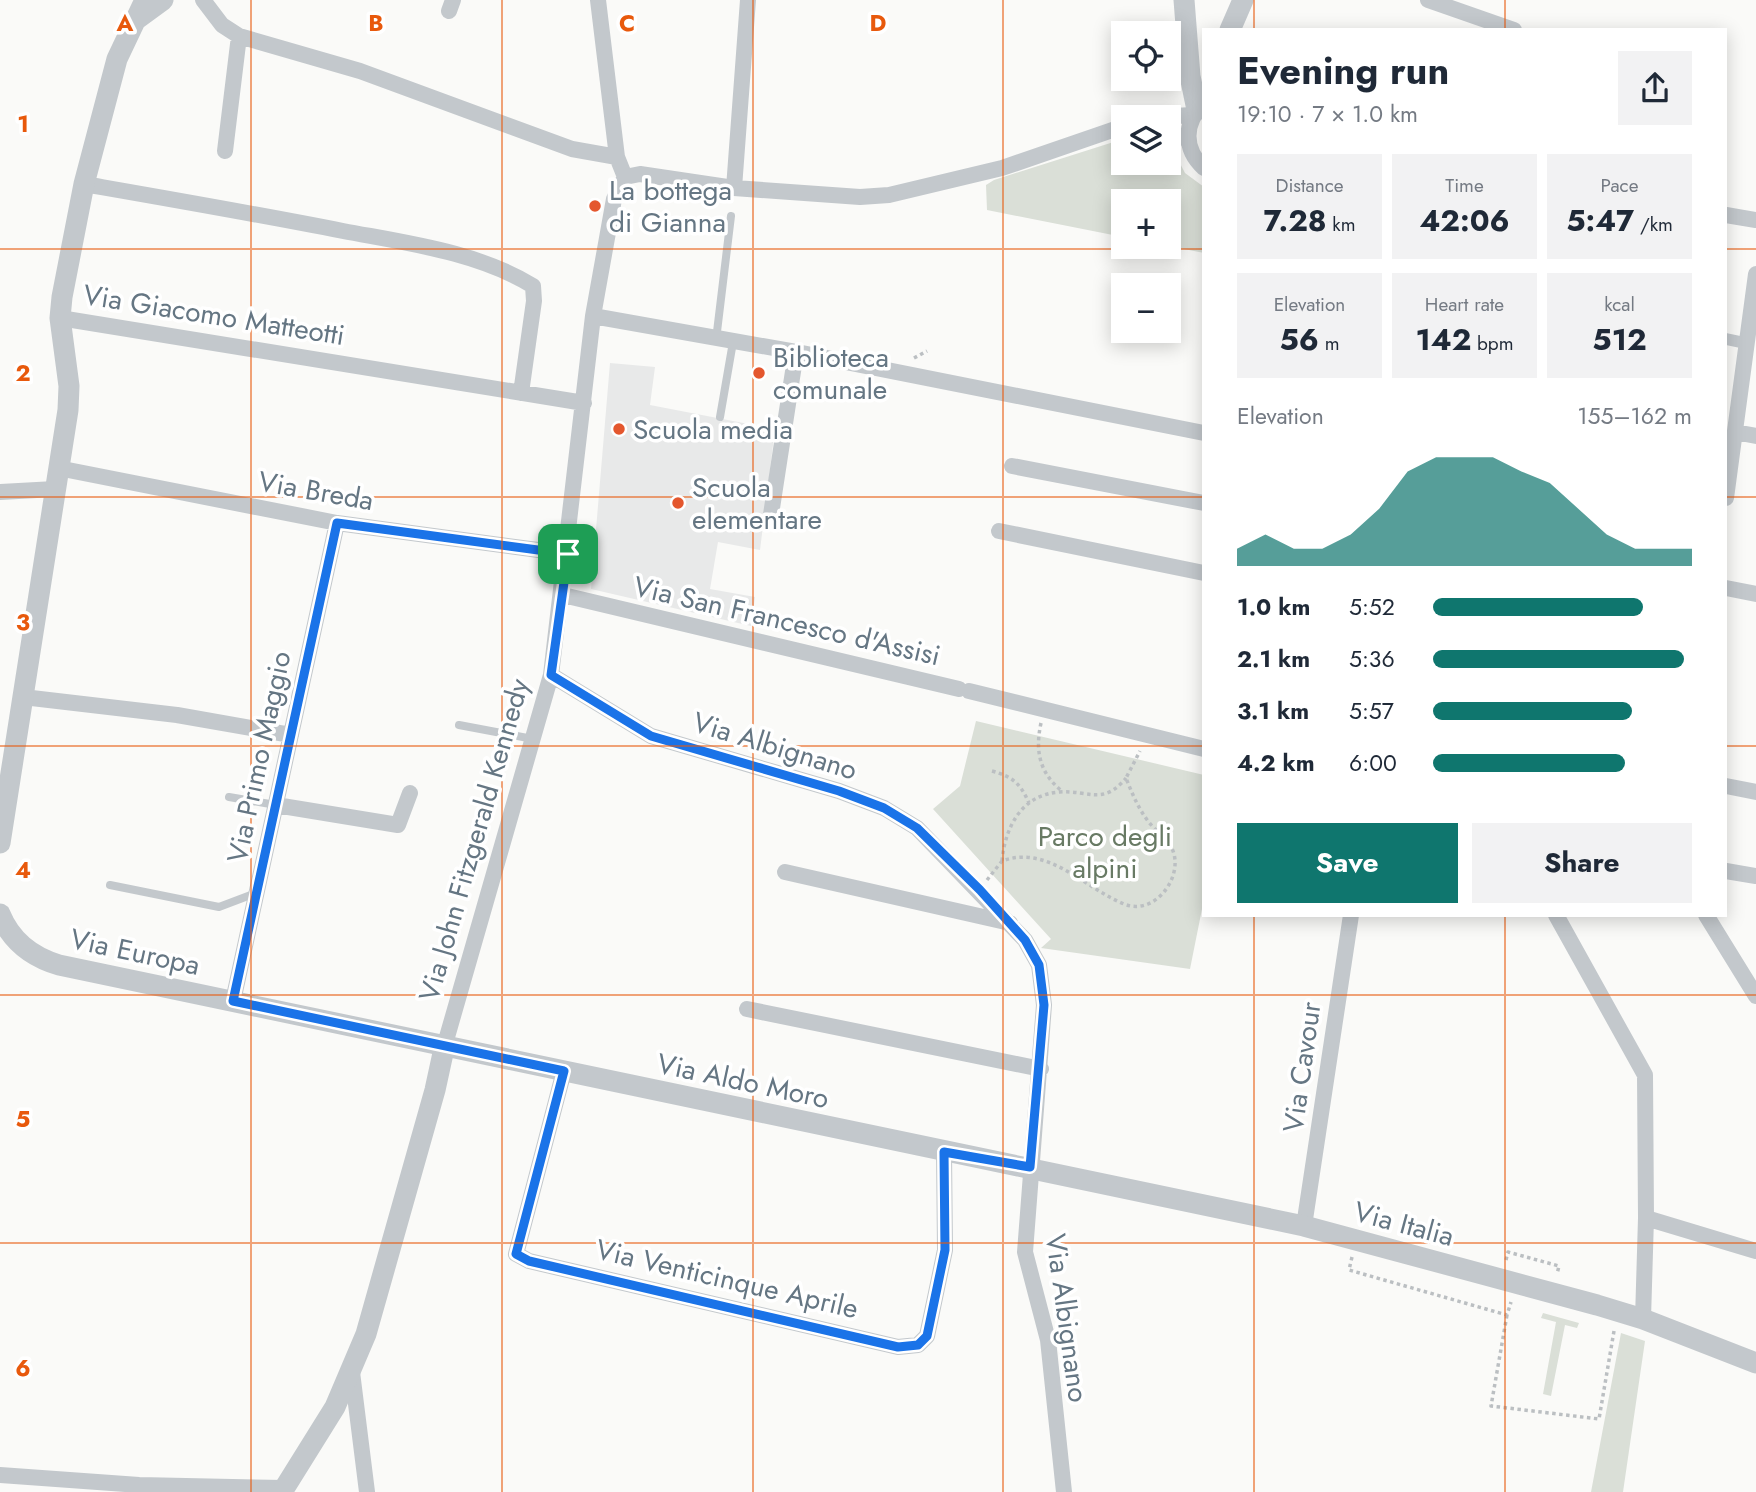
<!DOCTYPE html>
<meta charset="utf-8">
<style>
:root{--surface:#fff;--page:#f2f2f3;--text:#1f2937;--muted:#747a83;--accent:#0f766e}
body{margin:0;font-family:Jost,sans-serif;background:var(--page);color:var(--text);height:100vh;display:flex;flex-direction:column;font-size:26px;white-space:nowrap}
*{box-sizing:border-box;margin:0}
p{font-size:23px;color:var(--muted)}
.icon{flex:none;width:38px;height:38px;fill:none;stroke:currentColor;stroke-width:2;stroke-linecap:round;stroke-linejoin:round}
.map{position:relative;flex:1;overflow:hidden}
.details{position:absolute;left:1202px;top:28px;width:525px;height:889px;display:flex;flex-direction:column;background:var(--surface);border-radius:0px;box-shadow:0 4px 18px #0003}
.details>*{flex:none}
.buttons{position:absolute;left:1111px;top:21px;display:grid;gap:14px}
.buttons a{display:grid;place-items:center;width:70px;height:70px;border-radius:0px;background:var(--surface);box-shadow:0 4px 18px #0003;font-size:35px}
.pin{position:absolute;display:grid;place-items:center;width:60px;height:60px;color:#fff;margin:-30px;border-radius:14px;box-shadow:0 4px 10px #0006}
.round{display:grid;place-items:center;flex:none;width:74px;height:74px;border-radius:0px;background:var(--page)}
.overview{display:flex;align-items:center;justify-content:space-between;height:119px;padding:0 35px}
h1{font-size:38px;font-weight:700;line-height:52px}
.figures{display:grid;grid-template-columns:repeat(3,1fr);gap:10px;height:119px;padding:7px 35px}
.figures div{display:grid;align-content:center;border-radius:0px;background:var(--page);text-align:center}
.figures b{font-size:30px;font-weight:700}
.figures small{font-size:19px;font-weight:400}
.figures p{font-size:19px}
.chart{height:196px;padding:14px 35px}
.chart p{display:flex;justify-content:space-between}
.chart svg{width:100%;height:126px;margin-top:7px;fill:var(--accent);opacity:.7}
.cta{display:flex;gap:14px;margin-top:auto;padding:14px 35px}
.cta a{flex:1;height:80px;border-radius:0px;background:var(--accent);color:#fff;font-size:28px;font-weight:700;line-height:80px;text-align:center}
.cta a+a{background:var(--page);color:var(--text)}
ul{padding:0 35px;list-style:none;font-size:23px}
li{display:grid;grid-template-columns:112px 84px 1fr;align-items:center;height:52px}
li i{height:18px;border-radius:9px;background:var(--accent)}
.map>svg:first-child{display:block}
</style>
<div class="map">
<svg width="1756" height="1492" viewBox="0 0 1756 1492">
<rect width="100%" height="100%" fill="#fafaf8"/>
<!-- built -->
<path fill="#e8e9e9" d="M610,363L655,367L650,405L775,429L760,550L718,542L710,589L755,597L751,626L591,589Z"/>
<!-- green -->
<path fill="#dadfd7" d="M1123,139L1124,163H1169V142L1185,173L1204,187V253L1169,246V201H1124L1123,237L987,210L986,185L994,180Z
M976,721L1204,775V899L1190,969L1041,948L1051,939L933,809L960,786Z
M1543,1313L1579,1323L1577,1328L1565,1325L1551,1396L1543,1394L1556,1322L1541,1318Z
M1621,1333L1645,1341L1623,1492H1591Z"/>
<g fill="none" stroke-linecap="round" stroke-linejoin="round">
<!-- path -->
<path stroke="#bbbfc2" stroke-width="3.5" stroke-dasharray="3.5 3.5" stroke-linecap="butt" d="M914,358L927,351
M1041,723C1035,750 1039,773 1062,791
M992,771C1013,777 1020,783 1029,803
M1002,861C1005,827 1022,794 1060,792C1089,790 1103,806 1126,778
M987,880L1002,861C1048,844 1084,888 1124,904C1153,916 1181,881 1174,854C1170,839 1157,833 1148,821C1138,808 1132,793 1126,778L1140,751
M1352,1257L1349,1270L1507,1315L1511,1302
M1506,1260L1508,1252L1559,1266L1557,1274
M1507,1315L1491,1406L1599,1419L1614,1331"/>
<!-- service -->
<path stroke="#c3c8cc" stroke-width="8" d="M716,340L731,216
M720,417L733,342
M459,725L533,739
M229,797L276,805
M110,885L219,907L256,893"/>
<!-- pedestrian -->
<path stroke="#c3c8cc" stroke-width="12" d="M1726,339L1745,343"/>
<!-- minor -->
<path stroke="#c3c8cc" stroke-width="16" d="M203,0L222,25L239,36L360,71L572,149L617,157L625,177
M598,0L617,157
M1428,0L1514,30
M449,11L453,0
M1203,104C1184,123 1183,149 1204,168
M1152,117L1193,115
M1169,131L1188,140
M225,151L239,36
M625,177L640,174L734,188L860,197L889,195L1002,168L1124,126
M84,184C170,199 257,214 343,231C406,243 478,252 533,286L534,301L521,393
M734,188L748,0
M1726,215L1756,220
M593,316L796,352L1204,433
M60,318L584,403
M1735,432L1756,436
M1012,466L1204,503
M58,468L337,523L568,554
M0,492L55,489
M1726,498L1756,274
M770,521L796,352
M999,531L1204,573
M1726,588L1756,594
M563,595L959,689
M551,675L651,736L839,791L884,808L917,828L1025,940L1039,965L1044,1005L1025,1252L1048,1340L1064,1492
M969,691L1204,749
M23,697L177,715L291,735
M1726,786L1756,792
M276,805L398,825L410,793
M1726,871L1756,876
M785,872L1010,923
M1556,915L1645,1075L1646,1218L1643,1319
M1706,915L1756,996
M233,1001L337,523
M747,1009L1041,1069
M445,1044L551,675L593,316L614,199L625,177
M564,1071L516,1254L529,1261L898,1347L918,1345L927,1336L945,1250L944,1152
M1646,1218L1756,1251
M1304,1226L1351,915
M352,1372L367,1492
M0,1475L139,1485L284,1488"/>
<!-- tertiary -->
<path stroke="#c3c8cc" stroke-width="21" d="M1184,0L1190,76L1197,110
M137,19L163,0
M1230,30L1243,0
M0,843L68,410L69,386L60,318L62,297L84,184L117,59L145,0
M0,914C11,941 32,957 59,965L1304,1226L1597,1305L1643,1319L1756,1363
M282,1492L335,1407L366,1334L435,1090L445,1044"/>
</g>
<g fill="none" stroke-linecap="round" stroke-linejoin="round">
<!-- route casing -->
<g stroke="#fff" stroke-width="14">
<path id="route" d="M337,523L568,554L551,675L651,736L839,791L884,808L917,828L980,890L1025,940L1039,965L1044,1005L1030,1167L944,1152L945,1250L927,1336L918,1345L898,1347L529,1261L516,1254L564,1071L233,1001Z"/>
</g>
<!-- route -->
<use href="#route" stroke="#1a73e8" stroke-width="9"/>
</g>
<!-- grid -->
<path fill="none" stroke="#e8590c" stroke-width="2" stroke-opacity="0.55" d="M251,0V1492M502,0V1492M753,0V1492M1003,0V1492M1254,0V30M1505,0V30M0,249H1204M1726,249H1756M0,497H1204M1726,497H1756M0,746H1204M1726,746H1756M1254,915V1492M1505,915V1492M0,995H1756M0,1243H1756"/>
<!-- markers -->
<g fill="#e4572e" stroke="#fff" stroke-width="2.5">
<circle cx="595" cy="206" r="7"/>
<circle cx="759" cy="373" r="7"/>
<circle cx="619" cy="429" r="7"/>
<circle cx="678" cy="503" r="7"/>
</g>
<g text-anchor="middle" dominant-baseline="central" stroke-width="7" stroke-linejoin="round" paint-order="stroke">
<!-- poi labels -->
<g font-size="28" fill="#657683" stroke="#fff" text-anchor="start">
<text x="609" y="190">La bottega<tspan x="609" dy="32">di Gianna</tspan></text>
<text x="773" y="357">Biblioteca<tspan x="773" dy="32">comunale</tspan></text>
<text x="633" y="429">Scuola media</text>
<text x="692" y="487">Scuola<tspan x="692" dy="32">elementare</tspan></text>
</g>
<!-- street labels -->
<g font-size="28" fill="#657683" stroke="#fff">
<text transform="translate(214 315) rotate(9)">Via Giacomo Matteotti</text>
<text transform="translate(316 491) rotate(10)">Via Breda</text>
<text transform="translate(787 621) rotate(13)">Via San Francesco d'Assisi</text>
<text transform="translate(775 746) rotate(17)">Via Albignano</text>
<text transform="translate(259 757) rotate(-78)">Via Primo Maggio</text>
<text transform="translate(474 840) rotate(-74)">Via John Fitzgerald Kennedy</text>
<text transform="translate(135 952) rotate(12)">Via Europa</text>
<text transform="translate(1302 1067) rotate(-82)">Via Cavour</text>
<text transform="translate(743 1081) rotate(12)">Via Aldo Moro</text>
<text transform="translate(1404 1224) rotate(15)">Via Italia</text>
<text transform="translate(727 1279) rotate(13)">Via Venticinque Aprile</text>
<text transform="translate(1067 1318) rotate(82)">Via Albignano</text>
</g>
<!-- park labels -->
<g font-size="28" fill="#687a64" stroke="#fff">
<text x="1105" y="836">Parco degli<tspan x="1105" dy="32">alpini</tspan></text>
</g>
</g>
<g font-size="23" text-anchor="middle" font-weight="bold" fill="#e8590c" stroke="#fff" stroke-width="7" stroke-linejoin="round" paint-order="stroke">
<text x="125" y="31">A</text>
<text x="376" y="31">B</text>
<text x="627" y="31">C</text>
<text x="878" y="31">D</text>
<text x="23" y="132">1</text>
<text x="23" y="381">2</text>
<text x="23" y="630">3</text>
<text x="23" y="878">4</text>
<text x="23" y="1127">5</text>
<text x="23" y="1376">6</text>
</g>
</svg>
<div class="buttons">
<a><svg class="icon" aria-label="locate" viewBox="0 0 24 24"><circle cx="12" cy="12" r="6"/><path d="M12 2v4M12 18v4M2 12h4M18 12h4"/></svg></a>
<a><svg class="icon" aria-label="layers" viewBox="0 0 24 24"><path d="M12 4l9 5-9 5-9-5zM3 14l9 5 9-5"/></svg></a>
<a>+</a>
<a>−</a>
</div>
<div class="pin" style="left:568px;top:554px;background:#1e9e55"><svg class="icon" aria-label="arrive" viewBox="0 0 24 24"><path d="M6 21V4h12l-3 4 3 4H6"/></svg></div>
<section class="details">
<div class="overview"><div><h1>Evening run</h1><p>19:10 · 7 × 1.0 km</p></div><a class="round"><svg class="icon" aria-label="share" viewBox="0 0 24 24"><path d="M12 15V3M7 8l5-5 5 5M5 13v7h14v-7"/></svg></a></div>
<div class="figures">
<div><p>Distance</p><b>7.28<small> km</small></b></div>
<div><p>Time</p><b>42:06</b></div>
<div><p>Pace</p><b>5:47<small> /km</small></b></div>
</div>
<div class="figures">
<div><p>Elevation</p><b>56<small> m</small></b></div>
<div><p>Heart rate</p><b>142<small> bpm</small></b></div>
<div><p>kcal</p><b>512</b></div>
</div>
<div class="chart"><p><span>Elevation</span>155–162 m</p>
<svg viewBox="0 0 160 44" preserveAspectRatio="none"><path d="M0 44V38L10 33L20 38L30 38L40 33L50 24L60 11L70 6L80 6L90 6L100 11L110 15L120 24L130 33L140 38L150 38L160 38V44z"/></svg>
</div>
<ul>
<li><b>1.0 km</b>5:52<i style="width:81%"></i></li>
<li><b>2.1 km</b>5:36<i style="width:97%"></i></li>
<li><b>3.1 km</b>5:57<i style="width:77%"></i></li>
<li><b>4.2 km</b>6:00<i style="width:74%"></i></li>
</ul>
<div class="cta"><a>Save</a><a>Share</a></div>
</section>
</div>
